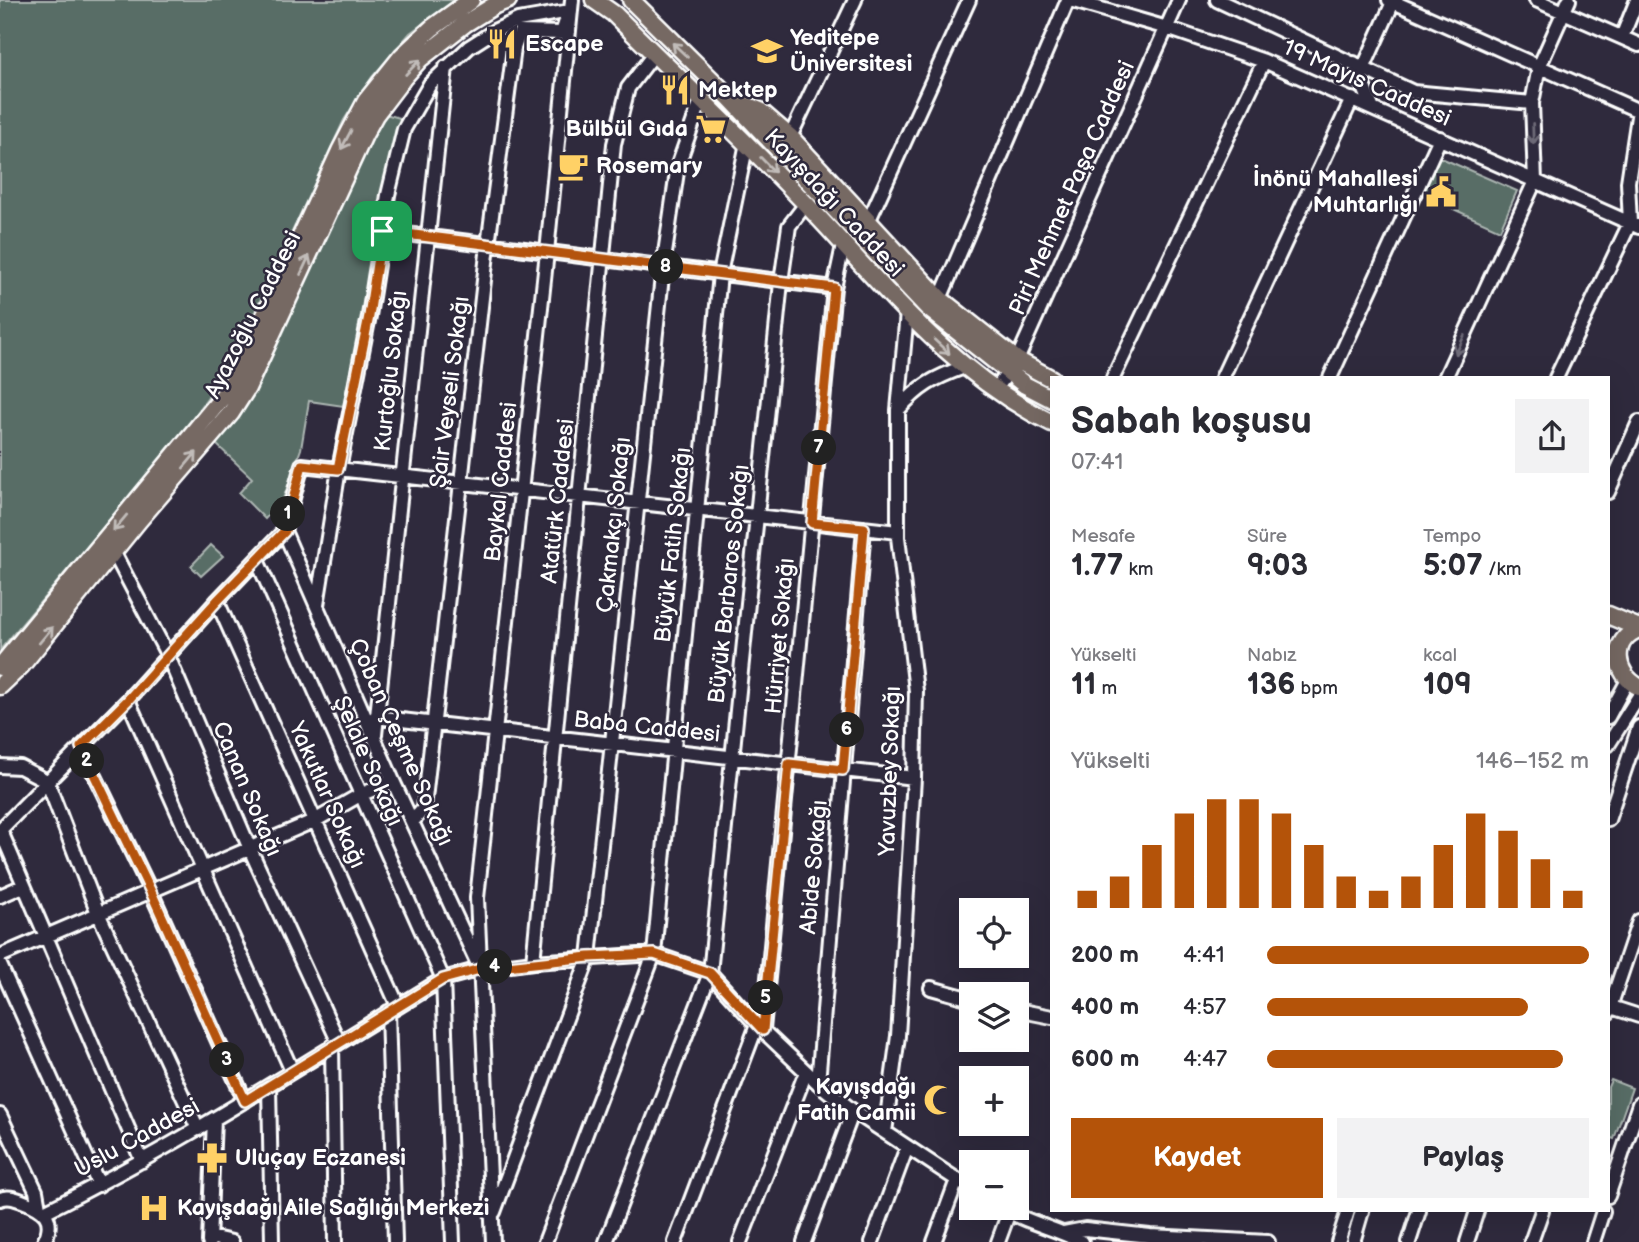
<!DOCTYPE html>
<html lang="tr">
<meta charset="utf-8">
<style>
:root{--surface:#fff;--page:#f2f2f3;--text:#2b2b33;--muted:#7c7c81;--accent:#b45309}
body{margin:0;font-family:"Balsamiq Sans",sans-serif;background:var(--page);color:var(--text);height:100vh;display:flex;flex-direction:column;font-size:26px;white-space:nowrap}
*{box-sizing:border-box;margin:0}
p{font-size:23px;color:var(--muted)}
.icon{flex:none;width:38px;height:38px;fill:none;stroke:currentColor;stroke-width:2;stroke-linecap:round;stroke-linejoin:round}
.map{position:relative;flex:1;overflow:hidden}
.side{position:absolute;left:1050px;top:376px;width:560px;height:836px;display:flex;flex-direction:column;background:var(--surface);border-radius:0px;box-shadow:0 7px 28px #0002}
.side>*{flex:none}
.controls{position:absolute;left:959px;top:898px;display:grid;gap:14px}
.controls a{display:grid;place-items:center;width:70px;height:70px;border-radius:0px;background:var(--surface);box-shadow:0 7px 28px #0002;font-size:35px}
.pin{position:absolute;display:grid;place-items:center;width:60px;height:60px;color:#fff;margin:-30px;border-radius:14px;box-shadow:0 4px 10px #0006}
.km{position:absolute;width:35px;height:35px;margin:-18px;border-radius:50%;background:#222;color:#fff;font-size:19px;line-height:35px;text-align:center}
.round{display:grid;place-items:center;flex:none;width:74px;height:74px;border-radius:0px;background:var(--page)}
.summary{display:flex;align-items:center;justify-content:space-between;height:119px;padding:0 21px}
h1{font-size:38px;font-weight:700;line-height:52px}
.stats{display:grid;grid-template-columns:repeat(3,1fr);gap:10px;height:119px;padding:7px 21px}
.stats div{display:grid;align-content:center}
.stats b{font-size:30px;font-weight:700}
.stats small{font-size:19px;font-weight:400}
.stats p{font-size:19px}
.chart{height:196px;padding:14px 21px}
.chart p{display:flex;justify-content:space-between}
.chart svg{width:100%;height:126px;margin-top:7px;stroke:var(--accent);stroke-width:6}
.cta{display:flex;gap:14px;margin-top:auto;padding:14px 21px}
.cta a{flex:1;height:80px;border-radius:0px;background:var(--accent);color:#fff;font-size:28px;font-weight:700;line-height:80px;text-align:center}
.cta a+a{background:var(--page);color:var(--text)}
ul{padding:0 21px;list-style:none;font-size:23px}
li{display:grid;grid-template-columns:112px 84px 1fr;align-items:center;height:52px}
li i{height:18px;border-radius:9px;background:var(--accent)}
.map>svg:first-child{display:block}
</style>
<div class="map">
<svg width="1639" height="1242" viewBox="0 0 1639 1242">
<rect width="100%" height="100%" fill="#2f2a3d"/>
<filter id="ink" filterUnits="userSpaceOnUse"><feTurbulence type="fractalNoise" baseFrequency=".0143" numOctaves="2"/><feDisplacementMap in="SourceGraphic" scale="14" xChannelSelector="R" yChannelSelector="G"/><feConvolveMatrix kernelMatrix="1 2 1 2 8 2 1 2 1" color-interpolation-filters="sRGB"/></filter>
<g filter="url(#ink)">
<!-- green -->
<path fill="#596d66" stroke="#acb6b2" stroke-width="2" d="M0,0H455L410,33L372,77L344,120L239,346L207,399L176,441L0,650Z
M385,114L400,118L380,203L367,297L343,406L309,401L301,449L283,499L265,519L239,493L252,478L214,442L362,149Z
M1439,157L1517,191L1500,230L1422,195Z
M211,545L223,556L201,576L191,566Z
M1611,1080L1632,1088L1614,1139L1608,1137V1087Z"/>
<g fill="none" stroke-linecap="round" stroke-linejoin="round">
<!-- minor casing -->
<g stroke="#fff" stroke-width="18">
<path id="minor" d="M1070,0L1167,28L1264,61L1639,227
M1217,0L1413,92L1532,103
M1389,0L1639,111
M1536,0L1639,45
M1622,37L1637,0
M1354,63L1372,107
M1363,69L1394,0
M790,137L855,0
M868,222L969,0
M382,231L834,288
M935,303L940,299L1068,0
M1113,378L1264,61
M1222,378L1352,99
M1330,378L1440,138
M1445,378L1535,181L1532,103L1539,67L1569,0
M1556,378L1630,223L1628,182L1639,110
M996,389L1017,360L1179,0
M898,410C919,386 934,378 964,367
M1608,492L1639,422
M284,531L302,465L898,532
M284,531L393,781L477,962
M114,553L168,656L250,849L339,1043
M257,560L443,979L453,1242
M217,601L398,1006
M317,605L339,469L369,316L388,195L404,129L430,84L469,47L494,31L518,20L570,11
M128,700L292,1071
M375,717L914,778
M1608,717L1628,680
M375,735L446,67
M1608,745L1639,696
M81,747L151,892L245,1101
M0,766L20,767L47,781L98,913L198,1129
M1608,820L1639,727
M413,821L424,808L488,245L514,48L520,32L562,33L566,21
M0,829L142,1161
M0,830L128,700L217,601L284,531
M0,896L23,886
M0,956L316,820L360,795L393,781
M533,962L614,144L628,88L654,54
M0,965L99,1185
M931,988L971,999
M1608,1006L1639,1016
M1017,1010L1052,1017
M388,1012L395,1242
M1608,1013L1639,921
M763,1030L834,288L843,246
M332,1046L335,1242
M818,1083L864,528
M269,1086L272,1242
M0,1115L36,1191L39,1208
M885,1132L898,1036L914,778L916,691L898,537V410L907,313
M1608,1196L1639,1104
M0,1199C8,1196 14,1198 22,1201C44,1209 56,1218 44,1242
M1002,1208C1027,1223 1056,1228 1082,1242
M44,1212C182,1144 311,1059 443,979L480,969L533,962L654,954L710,973L757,1025L818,1083L853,1111L971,1189
M494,1212L589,957L663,267L678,165L701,100
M1064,1233L1085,1229L1150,1236L1268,1242
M210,1237L232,1242
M209,1242L214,1119
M493,1242L477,898L547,252L572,0
M545,1242L654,954L720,274L747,143
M606,1242L710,973L781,282L789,226L806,204
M675,1242L757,1025
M740,1242L806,1072
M804,1242L853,1111
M872,1242L907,1147
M934,1242L957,1180
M998,1242L1009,1212
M1338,1242L1348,1211
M1353,1242L1362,1211
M1409,1242L1419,1211
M1467,1242L1477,1211
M1531,1242L1542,1211
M1593,1242L1603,1211"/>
</g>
<!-- major casing -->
<g stroke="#fff" stroke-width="21">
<path id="major" d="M594,0L614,14C677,77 742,137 803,201C880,281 949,373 1052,423
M631,0L729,97L928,308L1025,385L1052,399
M736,101L760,111L790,137L940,299L1017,360L1052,379
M1608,615L1639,628
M1639,629C1610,640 1614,674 1639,687
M0,667L221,399L239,372L340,151L366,101L402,56L432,28L471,0
M0,686L21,666L139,520L231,413L247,388L364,135L375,115L404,77L420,59L466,23L495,5L508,0"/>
</g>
<!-- minor -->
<use href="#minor" stroke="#2f2a3d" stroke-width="12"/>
<!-- major -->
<use href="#major" stroke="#766964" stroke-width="16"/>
</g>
<!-- one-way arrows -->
<defs><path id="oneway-shaft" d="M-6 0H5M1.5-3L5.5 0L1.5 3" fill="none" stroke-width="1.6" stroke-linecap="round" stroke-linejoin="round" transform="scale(1.75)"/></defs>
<g stroke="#c1bcb9">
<use href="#oneway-shaft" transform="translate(680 50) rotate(-136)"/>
<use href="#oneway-shaft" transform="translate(413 67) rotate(-46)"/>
<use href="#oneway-shaft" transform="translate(346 140) rotate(118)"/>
<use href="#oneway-shaft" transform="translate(768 165) rotate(46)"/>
<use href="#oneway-shaft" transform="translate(305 265) rotate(-65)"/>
<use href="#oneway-shaft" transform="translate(942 347) rotate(43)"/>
<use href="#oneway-shaft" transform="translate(190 460) rotate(-50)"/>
<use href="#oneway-shaft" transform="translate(120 523) rotate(130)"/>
<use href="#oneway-shaft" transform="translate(46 635) rotate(-50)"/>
</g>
<g stroke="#6d6a77">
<use href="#oneway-shaft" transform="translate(1533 134) rotate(88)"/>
<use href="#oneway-shaft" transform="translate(1460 345) rotate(114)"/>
</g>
</g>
<g fill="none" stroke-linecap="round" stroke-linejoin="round" filter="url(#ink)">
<!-- route casing -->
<g stroke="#fff" stroke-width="14">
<path id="route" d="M382,231L834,288L812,523L864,528L843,770L789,764L763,1030L710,973L654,954L589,957L480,969L443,979L245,1101L151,892L81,747L128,700L217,601L285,531L302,465L338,469L369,316Z"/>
</g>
<!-- route -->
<use href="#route" stroke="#b45309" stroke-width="9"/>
</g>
<!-- icons -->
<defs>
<g id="restaurant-bare" transform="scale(2.415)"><path d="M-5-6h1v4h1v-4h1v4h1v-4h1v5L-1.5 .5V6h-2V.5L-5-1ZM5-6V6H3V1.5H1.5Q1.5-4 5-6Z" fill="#ffd166" stroke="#2f2a3d" stroke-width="2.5" paint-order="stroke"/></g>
<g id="university-bare" transform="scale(2.415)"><path d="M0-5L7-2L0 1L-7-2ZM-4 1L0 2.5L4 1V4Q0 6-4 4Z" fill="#ffd166" stroke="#2f2a3d" stroke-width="2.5" paint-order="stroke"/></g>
<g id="supermarket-bare" transform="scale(2.415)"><path d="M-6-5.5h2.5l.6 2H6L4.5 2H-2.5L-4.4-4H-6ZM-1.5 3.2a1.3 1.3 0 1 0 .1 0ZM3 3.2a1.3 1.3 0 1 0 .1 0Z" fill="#ffd166" stroke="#2f2a3d" stroke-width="2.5" paint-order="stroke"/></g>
<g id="cafe-bare" transform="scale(2.415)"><path d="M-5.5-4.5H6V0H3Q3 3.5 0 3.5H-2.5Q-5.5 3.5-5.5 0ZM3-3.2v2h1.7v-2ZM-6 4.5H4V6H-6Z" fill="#ffd166" stroke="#2f2a3d" stroke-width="2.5" paint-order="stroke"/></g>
<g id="civic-bare" transform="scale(2.415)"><path d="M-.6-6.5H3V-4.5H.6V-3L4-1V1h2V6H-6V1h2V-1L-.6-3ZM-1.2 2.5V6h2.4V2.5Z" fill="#ffd166" stroke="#2f2a3d" stroke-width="2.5" paint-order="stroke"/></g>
<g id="mosque-bare" transform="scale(2.415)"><path d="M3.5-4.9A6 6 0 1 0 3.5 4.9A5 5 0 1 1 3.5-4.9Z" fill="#ffd166" stroke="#2f2a3d" stroke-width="2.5" paint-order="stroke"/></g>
<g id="pharmacy-bare" transform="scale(2.415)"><path d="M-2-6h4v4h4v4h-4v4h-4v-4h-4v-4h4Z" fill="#ffd166" stroke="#2f2a3d" stroke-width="2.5" paint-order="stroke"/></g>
<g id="hospital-bare" transform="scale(2.415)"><path d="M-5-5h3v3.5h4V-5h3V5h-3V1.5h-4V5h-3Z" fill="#ffd166" stroke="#2f2a3d" stroke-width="2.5" paint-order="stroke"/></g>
</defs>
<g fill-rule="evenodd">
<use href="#restaurant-bare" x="502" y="44"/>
<use href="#university-bare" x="767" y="51"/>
<use href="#restaurant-bare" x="675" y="90"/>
<use href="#supermarket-bare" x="711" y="129"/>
<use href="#cafe-bare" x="573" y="166"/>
<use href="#civic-bare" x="1441" y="192"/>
<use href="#mosque-bare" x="939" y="1100"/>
<use href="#pharmacy-bare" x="212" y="1158"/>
<use href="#hospital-bare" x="154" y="1208"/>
</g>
<g text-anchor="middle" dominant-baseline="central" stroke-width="5" stroke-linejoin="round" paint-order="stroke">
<!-- poi labels -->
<g font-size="23" font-weight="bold" fill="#fff" stroke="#2f2a3d" text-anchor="start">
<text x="790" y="38">Yeditepe<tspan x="790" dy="26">Üniversitesi</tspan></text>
<text x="525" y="44">Escape</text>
<text x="698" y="90">Mektep</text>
<text x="688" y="129" text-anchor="end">Bülbül Gıda</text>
<text x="596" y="166">Rosemary</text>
<text x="1418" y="179" text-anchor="end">İnönü Mahallesi<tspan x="1418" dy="26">Muhtarlığı</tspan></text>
<text x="916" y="1087" text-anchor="end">Kayışdağı<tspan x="916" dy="26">Fatih Camii</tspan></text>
<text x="235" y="1158">Uluçay Eczanesi</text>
<text x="177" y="1208">Kayışdağı Aile Sağlığı Merkezi</text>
</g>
<!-- street labels -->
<g font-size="23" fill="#fff" stroke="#2f2a3d">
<text transform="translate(1367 83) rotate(24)">19 Mayıs Caddesi</text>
<text transform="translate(1072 188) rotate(-66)">Piri Mehmet Paşa Caddesi</text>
<text transform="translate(834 203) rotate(47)">Kayışdağı Caddesi</text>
<text transform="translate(253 315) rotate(-63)">Ayazoğlu Caddesi</text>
<text transform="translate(391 371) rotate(-84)">Kurtoğlu Sokağı</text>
<text transform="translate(450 392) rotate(-83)">Şair Veyseli Sokağı</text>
<text transform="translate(501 482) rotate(-84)">Baykal Caddesi</text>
<text transform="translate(558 501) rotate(-84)">Atatürk Caddesi</text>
<text transform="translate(614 525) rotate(-84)">Çakmakçı Sokağı</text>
<text transform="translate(673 545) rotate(-84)">Büyük Fatih Sokağı</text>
<text transform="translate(729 584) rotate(-84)">Büyük Barbaros Sokağı</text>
<text transform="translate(780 636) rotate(-85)">Hürriyet Sokağı</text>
<text transform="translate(647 727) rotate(6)">Baba Caddesi</text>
<text transform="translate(401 742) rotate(66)">Çoban Çeşme Sokağı</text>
<text transform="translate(368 761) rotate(66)">Şelale Sokağı</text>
<text transform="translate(890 771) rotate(-88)">Yavuzbey Sokağı</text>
<text transform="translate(247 789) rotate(67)">Canan Sokağı</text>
<text transform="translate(327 795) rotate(66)">Yakutlar Sokağı</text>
<text transform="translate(814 867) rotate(-85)">Abide Sokağı</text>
<text transform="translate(137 1138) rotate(-29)">Uslu Caddesi</text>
</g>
</g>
</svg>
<div class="controls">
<a><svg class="icon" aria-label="locate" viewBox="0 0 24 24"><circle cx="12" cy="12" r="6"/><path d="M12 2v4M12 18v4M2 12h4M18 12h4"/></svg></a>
<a><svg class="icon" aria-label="layers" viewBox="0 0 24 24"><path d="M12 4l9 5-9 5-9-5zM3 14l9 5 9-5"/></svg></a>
<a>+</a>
<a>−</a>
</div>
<div class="pin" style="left:382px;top:231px;background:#1e9e55"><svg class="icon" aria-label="arrive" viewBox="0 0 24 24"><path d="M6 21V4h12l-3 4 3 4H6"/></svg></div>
<b class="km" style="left:288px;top:514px">1</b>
<b class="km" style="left:87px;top:761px">2</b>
<b class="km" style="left:227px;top:1060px">3</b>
<b class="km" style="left:495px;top:967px">4</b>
<b class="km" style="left:766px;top:998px">5</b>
<b class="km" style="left:847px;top:730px">6</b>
<b class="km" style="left:819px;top:448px">7</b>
<b class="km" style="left:666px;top:267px">8</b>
<section class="side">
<div class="summary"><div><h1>Sabah koşusu</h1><p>07:41</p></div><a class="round"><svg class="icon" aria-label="share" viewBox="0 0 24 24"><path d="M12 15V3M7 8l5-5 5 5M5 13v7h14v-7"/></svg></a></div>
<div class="stats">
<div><p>Mesafe</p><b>1.77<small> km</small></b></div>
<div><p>Süre</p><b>9:03</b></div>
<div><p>Tempo</p><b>5:07<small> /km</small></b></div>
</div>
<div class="stats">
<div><p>Yükselti</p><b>11<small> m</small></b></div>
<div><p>Nabız</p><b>136<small> bpm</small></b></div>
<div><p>kcal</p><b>109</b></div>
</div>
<div class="chart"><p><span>Yükselti</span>146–152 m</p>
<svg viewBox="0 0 160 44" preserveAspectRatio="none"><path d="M5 44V38M15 44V33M25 44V22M35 44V11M45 44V6M55 44V6M65 44V11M75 44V22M85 44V33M95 44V38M105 44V33M115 44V22M125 44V11M135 44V17M145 44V27M155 44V38"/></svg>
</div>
<ul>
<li><b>200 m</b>4:41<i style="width:100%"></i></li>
<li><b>400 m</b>4:57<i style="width:81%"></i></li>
<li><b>600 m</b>4:47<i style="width:92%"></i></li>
</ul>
<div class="cta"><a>Kaydet</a><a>Paylaş</a></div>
</section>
</div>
